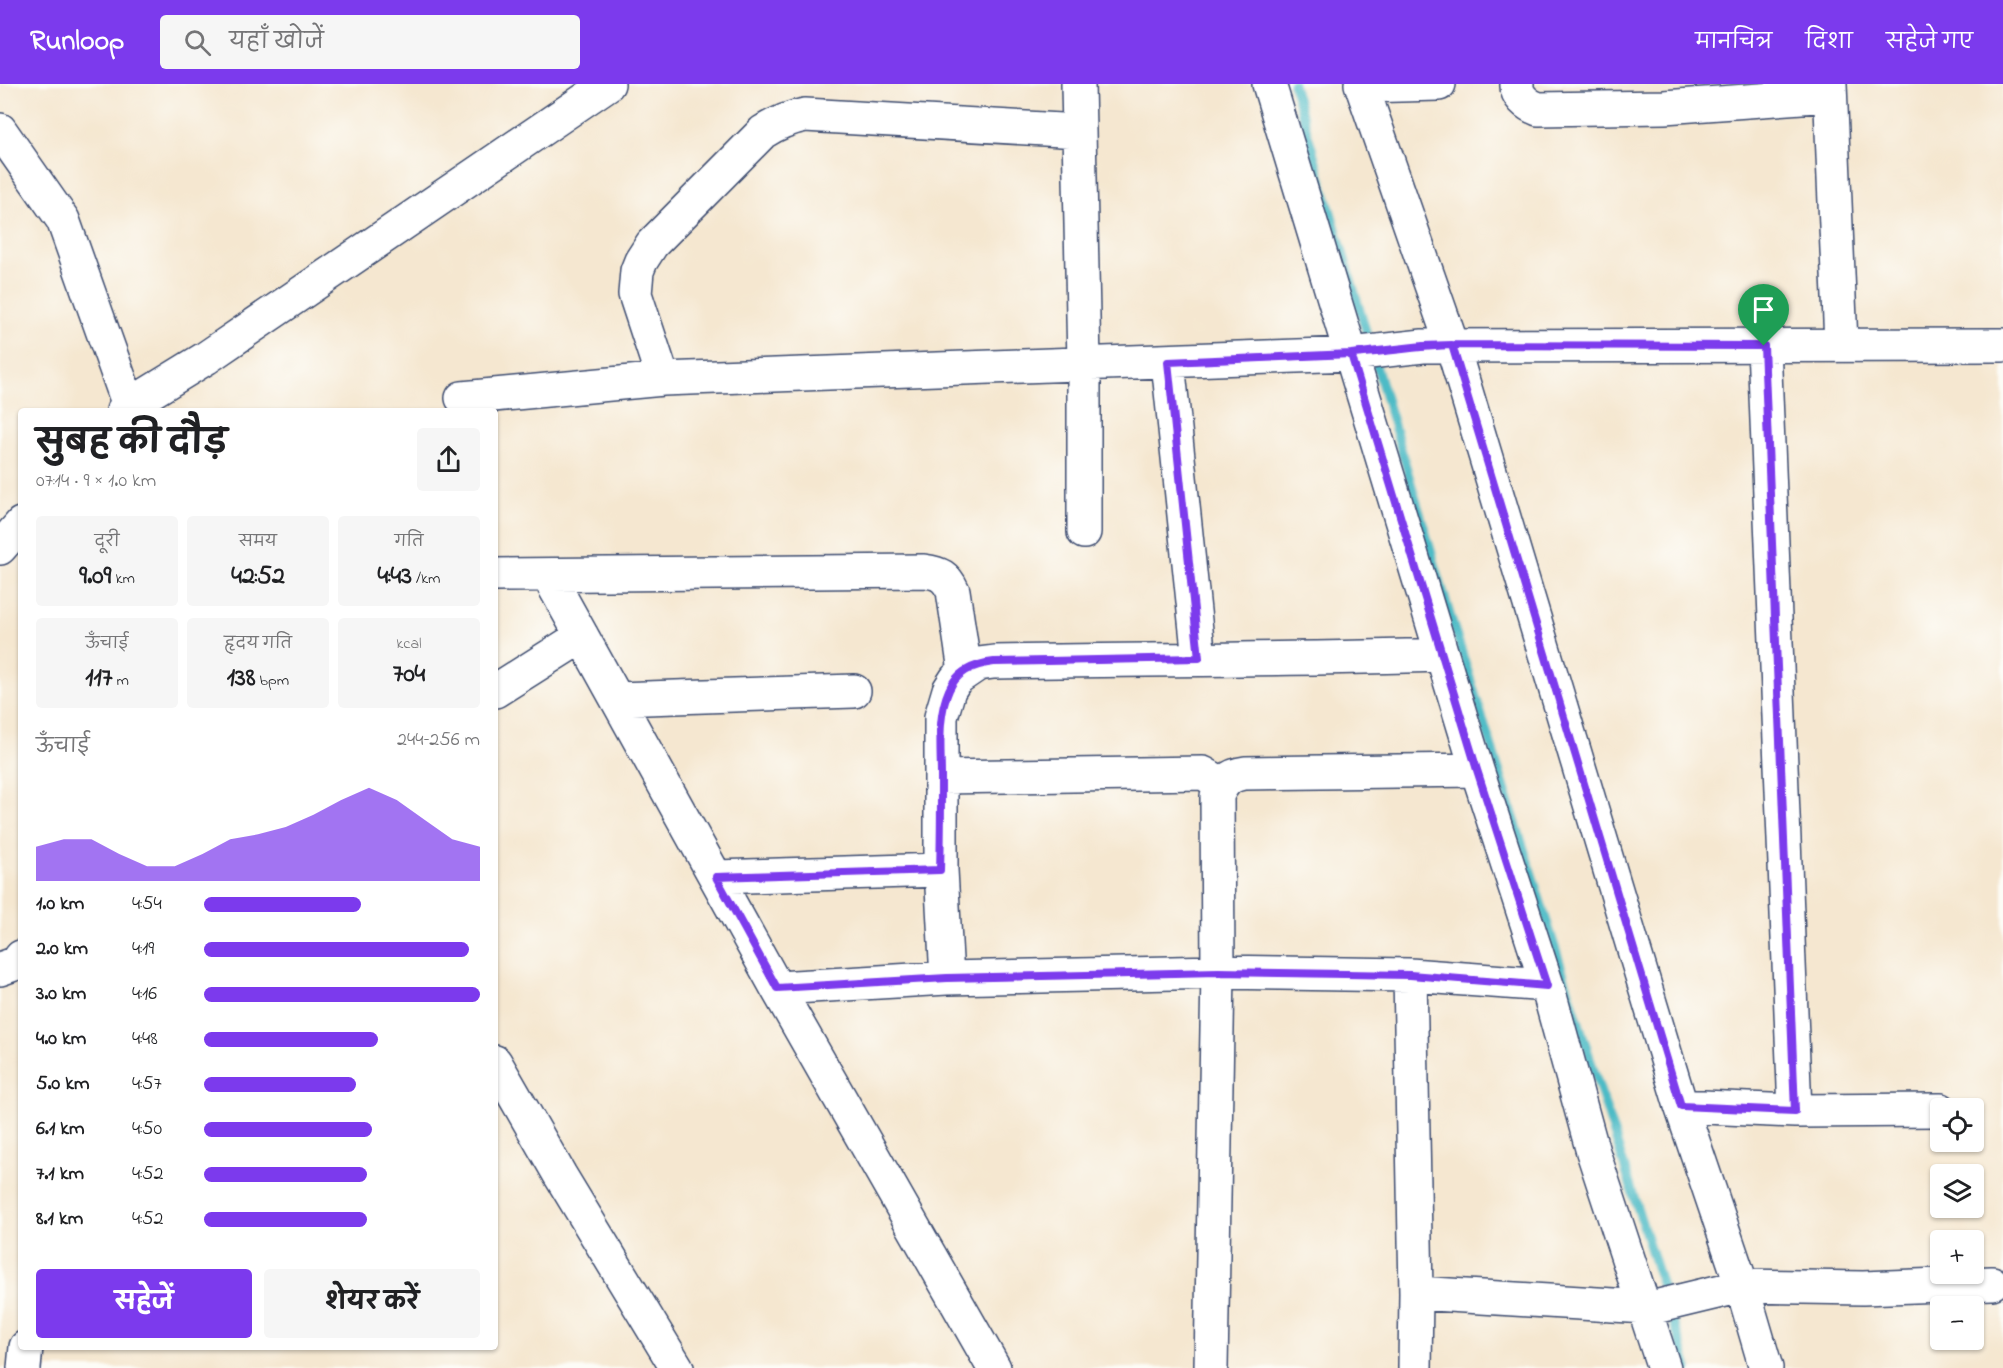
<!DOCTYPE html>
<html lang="hi">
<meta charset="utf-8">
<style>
:root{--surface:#fff;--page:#f6f6f6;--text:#202124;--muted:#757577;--accent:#7c3aed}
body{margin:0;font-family:"Indie Flower","Playpen Sans Deva",sans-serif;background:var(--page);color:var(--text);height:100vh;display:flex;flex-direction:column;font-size:22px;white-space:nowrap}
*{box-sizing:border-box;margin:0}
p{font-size:20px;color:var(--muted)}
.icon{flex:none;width:33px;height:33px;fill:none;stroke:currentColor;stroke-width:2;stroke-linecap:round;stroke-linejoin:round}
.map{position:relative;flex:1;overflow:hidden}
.panel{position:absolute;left:18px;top:324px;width:480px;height:942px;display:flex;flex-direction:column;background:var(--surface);border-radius:6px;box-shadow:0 2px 4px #0004}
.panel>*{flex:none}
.buttons{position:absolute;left:1930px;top:1014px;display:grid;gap:12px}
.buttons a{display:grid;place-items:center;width:54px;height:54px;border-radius:6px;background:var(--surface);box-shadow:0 2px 4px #0004;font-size:30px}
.pin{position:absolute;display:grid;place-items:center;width:51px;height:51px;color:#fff;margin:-62px -26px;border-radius:50% 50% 50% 0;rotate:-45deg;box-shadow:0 0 6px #0007}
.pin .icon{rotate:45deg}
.round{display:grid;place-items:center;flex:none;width:63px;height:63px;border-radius:6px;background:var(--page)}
.head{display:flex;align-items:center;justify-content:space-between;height:102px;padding:0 18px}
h1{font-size:33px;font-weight:700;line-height:45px}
.figures{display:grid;grid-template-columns:repeat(3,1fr);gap:9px;height:102px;padding:6px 18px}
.figures div{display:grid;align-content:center;border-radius:6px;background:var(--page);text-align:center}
.figures b{font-size:26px;font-weight:700}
.figures small{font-size:16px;font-weight:400}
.figures p{font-size:16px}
.chart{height:168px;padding:12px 18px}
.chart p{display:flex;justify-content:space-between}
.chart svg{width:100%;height:108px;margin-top:6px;fill:var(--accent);opacity:.7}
.cta{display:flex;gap:12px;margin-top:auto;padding:12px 18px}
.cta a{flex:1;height:69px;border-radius:6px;background:var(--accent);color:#fff;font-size:24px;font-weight:700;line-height:69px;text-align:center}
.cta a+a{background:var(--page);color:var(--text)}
ul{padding:0 18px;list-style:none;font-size:20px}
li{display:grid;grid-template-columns:96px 72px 1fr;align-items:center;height:45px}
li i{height:15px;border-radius:8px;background:var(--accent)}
header{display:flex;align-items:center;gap:36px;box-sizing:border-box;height:84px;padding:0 30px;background:var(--accent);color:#fff}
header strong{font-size:28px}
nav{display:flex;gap:33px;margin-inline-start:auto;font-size:21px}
.search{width:420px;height:54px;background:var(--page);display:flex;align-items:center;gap:15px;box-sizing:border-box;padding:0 21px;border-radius:6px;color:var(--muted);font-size:22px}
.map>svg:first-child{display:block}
</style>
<header>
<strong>Runloop</strong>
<div class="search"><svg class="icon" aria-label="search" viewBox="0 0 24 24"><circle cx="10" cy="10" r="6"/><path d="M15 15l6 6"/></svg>यहाँ खोजें</div>
<nav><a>मानचित्र</a><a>दिशा</a><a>सहेजे गए</a></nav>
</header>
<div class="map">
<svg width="2003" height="1284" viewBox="0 0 2003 1284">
<rect width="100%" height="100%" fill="#fdfcf7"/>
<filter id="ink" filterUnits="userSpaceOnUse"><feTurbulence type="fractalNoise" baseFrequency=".0167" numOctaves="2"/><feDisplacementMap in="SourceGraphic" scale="12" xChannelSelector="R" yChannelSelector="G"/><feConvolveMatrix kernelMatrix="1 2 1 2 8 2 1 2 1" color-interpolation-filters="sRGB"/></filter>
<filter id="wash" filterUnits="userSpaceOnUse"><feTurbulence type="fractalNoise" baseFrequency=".008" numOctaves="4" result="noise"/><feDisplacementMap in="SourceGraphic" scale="24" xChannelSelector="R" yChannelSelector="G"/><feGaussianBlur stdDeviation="1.35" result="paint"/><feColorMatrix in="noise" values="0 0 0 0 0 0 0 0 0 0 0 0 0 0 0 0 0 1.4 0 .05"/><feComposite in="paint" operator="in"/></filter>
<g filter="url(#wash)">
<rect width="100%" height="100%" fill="#f5e7d0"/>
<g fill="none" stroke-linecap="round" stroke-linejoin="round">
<!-- stream -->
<path stroke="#4dbbc6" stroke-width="9" d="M1293,0L1451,534L1688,1284"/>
</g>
</g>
<g filter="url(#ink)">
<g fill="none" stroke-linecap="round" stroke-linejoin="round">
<!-- minor casing -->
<g stroke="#3c4b6f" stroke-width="36">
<path id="minor" d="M1078,0L1084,279V448
M1269,0L1477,686L1547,901L1593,1068L1664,1284
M1361,0L1452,261L1681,1022L1742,1202L1766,1284
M1517,0C1516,12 1527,21 1538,25L1664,23L1830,11
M1830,0L1841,260
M1362,2L1439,0
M0,46L63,136L131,327
M1764,262L1795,1027
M1168,278L1199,575
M663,295L635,210L637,187L641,177L652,160L763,48C777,39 789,34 805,31L1079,47
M462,314L663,295L1351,270L1423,262L2003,261
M123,327L128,322L206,274L608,0
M0,464L21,440
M495,491L924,487C940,489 946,492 953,507L965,587
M548,491L777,904L994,1284
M495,607L582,552
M617,615L854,607
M941,693L1203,689L1222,700
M716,793L941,786
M0,885L17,879L21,873
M1410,891L1416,1209L1415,1284
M947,894L941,786V633L949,606L956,595L978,580L994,578C1143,575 1293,576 1442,571
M777,904L947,894L1218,888L1410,891L1547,901
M495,978L560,1091L677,1284
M1681,1022L1795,1027L1941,1026
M1416,1209L1646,1223L1659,1222L1742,1202L1863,1204L1992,1199
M24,1284L26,1263
M1211,1284L1218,888L1217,712C1223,698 1229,691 1245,689L1477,686"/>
</g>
<!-- minor -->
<use href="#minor" stroke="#fff" stroke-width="33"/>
</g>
</g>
<g fill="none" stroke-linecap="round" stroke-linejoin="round" filter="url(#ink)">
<!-- route casing -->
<g stroke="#fff" stroke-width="12">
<path id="route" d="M1764,262L1452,261L1423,262L1351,270L1168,278L1199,574L994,578C975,580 957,587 949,606C937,633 941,664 941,693C941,724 941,755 940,786L716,793L777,904L947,894L1218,888L1410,891L1547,902L1477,686L1351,270C1385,268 1418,262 1452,261L1681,1022L1795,1027L1764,262"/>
</g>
<!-- route -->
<use href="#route" stroke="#7c3aed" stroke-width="8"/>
</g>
</svg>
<div class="buttons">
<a><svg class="icon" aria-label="locate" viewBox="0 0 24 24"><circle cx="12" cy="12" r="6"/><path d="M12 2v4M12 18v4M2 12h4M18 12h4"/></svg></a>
<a><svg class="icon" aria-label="layers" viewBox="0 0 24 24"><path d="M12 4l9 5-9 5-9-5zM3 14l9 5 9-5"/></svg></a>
<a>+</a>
<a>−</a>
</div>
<div class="pin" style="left:1764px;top:262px;background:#1e9e55"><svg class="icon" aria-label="arrive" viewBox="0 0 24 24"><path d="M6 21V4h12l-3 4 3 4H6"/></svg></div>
<section class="panel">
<div class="head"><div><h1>सुबह की दौड़</h1><p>07:14 · 9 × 1.0 km</p></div><a class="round"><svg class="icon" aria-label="share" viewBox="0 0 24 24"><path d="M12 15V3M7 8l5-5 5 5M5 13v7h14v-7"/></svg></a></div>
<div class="figures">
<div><p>दूरी</p><b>9.09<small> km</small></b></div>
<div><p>समय</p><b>42:52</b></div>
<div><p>गति</p><b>4:43<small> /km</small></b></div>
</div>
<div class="figures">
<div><p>ऊँचाई</p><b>117<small> m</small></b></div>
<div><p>हृदय गति</p><b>138<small> bpm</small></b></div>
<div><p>kcal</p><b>704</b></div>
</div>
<div class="chart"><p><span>ऊँचाई</span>244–256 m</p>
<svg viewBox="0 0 160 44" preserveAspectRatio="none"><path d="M0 44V30L10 27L20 27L30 33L40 38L50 38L60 33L70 27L80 25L90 22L100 17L110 11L120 6L130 11L140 19L150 27L160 30V44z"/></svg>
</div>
<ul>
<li><b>1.0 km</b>4:54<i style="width:57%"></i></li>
<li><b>2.0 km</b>4:19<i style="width:96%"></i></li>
<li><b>3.0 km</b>4:16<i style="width:100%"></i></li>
<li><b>4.0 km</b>4:48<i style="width:63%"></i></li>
<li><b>5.0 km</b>4:57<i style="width:55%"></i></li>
<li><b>6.1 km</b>4:50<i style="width:61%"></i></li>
<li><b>7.1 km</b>4:52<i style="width:59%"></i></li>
<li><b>8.1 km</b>4:52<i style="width:59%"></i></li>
</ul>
<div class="cta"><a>सहेजें</a><a>शेयर करें</a></div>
</section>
</div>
